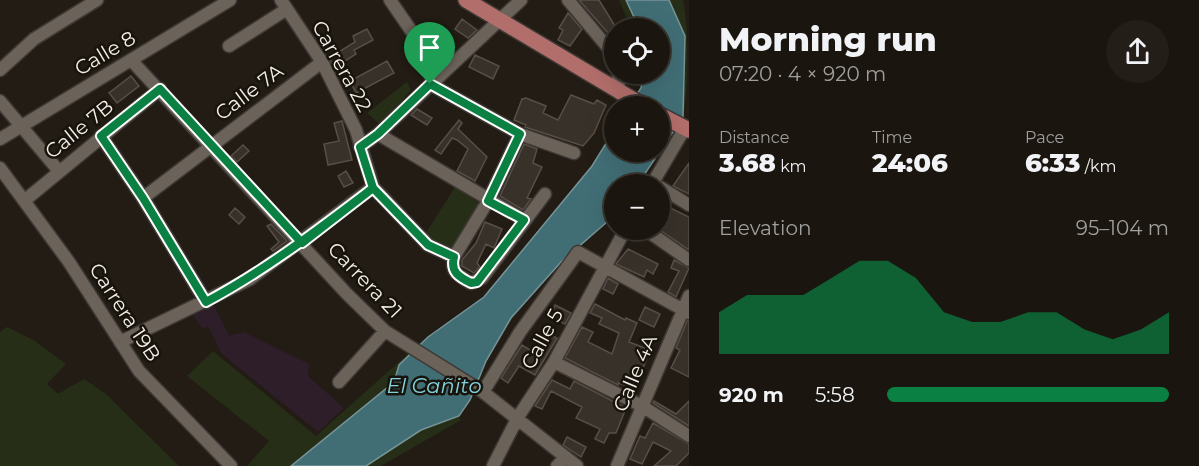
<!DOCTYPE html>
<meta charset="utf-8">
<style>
:root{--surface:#1a150f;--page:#231e18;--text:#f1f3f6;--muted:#9f9f9e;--line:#38342f;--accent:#0b8043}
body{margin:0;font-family:Montserrat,sans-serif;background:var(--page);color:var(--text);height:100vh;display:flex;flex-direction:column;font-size:22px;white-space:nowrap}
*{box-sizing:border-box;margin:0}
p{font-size:20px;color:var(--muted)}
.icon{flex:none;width:33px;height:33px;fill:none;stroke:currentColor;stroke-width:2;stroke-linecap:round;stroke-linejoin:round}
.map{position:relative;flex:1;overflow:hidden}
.side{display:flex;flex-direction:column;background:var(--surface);width:510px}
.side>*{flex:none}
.controls{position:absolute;left:604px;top:18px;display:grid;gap:12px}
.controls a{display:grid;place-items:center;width:66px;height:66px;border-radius:50%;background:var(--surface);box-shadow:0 6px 24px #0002,0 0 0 2px var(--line);font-size:30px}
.pin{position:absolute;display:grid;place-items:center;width:51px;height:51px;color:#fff;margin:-62px -26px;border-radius:50% 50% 50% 0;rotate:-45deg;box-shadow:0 0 6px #0007}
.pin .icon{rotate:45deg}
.round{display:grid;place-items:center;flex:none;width:63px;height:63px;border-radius:32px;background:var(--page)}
.summary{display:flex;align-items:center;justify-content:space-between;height:102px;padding:0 30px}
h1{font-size:33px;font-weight:800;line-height:45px}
.metrics{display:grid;grid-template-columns:repeat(3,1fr);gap:9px;height:102px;padding:6px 30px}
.metrics div{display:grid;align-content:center}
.metrics b{font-size:26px;font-weight:800}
.metrics small{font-size:16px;font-weight:400}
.metrics p{font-size:16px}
.chart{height:168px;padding:12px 30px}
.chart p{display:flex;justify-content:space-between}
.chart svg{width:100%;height:108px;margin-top:6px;fill:var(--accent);opacity:.7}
ul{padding:0 30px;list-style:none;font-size:20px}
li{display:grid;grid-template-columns:96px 72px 1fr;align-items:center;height:45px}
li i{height:15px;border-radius:8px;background:var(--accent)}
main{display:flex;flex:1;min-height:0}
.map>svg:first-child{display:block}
</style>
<main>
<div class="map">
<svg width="689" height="466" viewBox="0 0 689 466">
<rect width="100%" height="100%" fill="#221c14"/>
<!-- education -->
<path fill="#2d1e2a" d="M213,303L229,336L244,332L309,364L308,376L344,408L318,432L221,353L208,326L202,329L192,314Z"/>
<!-- green -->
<path fill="#262e18" d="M619,0H683C689,30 689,86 683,117L642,93V74H660V28H631Z
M407,82L411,90L381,125L367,113Z
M455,187L479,203L449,252L424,236Z
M7,327L35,341L66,364L47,384L58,394L84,379L106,394L179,466H0V332Z
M213,351L316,436L410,352L461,420L381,466H247L269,441L187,376Z"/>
<!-- water -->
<path fill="#416e75" stroke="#769498" stroke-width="1.5" d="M626,0H669L685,36L683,117L638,184H615V215L561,262L511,318L486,361L470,400L459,416L421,430L366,466H291L394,382L399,365L428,337L484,297L592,166L615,129V152H660V106H629L641,88L643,74H660V28H639Z"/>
<!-- building -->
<path fill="#383129" stroke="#574f47" stroke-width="1.5" d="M579,0H599L615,26V41Z
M568,13L582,29L570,46L558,40L563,30L559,28Z
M462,19L477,30L468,38L455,29Z
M367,29L373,40L354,50L356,54L334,68L329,58L355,42L353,36Z
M475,55L499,66L493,79L469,67Z
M387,61L394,73L356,93L350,81Z
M131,76L139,86L117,103L109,93Z
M571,95L594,104L597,100L606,105L594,133L583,146L525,127L526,125L514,120L522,99L526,98L546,106L543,113L558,120Z
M417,109L432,118L427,125L411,115Z
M459,120L462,123L458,129L487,157L475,181L457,171L468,149L457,140L452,138L441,154L435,150Z
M342,121L352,160L328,165L324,144L339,141L334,123Z
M524,144L537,149L533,163L542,167L527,198L531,199L523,210L500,196Z
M243,145L249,151L237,162L231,156Z
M689,163V194L673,186Z
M346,171L353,183L344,187L338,176Z
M660,197L671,203L668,207L689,217V250L660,230Z
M235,208L245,217L239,224L229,215Z
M485,222L502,229L494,248L486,244L477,263L480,267L474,273L462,266V260L476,243Z
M271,224L287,241L273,251L271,249L279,242L267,226Z
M628,249L658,264L653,274L647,270L644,277L616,264Z
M674,260L689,268L676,297L668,292L679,271L671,268Z
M608,278L618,284L613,294L603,289Z
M595,304L625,320L626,318L637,323L629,342L650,350L635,389L618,383V385L565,358L582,327L593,332L588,342L612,354L619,333L599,324L602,318L590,313Z
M555,305L571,313L565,324L550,317Z
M645,307L660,314L654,327L639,320Z
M687,321H689V377L671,368L680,350L676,348Z
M550,335L557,338L535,375L519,366L508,383L501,378L522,345L540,356Z
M552,380L570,389L574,381L626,408L616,433H609L604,443L595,439L600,429L576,418L582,407L551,391L542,409L535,406Z
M654,401L676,414L689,401V426L653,403Z
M653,423L689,444V453L676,466H654L671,451L653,442L642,464L630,459L640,436L645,438Z
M567,437L586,447L581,457L563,445Z"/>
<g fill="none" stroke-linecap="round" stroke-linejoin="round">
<!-- minor casing -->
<g stroke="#3e3935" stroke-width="15">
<path id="minor" d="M281,0L322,62L356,130L373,187L428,245L454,257
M390,0L441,74
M568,0L615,56
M229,46L287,9
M131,60L347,294L385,331L483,392L577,466
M0,70L34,39L97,0
M618,74L619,93
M430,84L520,134L574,153
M0,101L58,170
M378,134L524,220
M520,134L488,201L454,257C450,272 459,276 471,283L482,278L545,194
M101,136L143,198L206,302
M0,139L230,0
M360,147L378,134L521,0
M0,168L69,262L139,371L231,466
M652,184L685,128
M660,187L689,205
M143,198L322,62
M24,201L160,89
M646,230L689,260
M120,342L250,279L373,187
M554,362L642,406L689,436
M339,382L385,331
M483,392L520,332L578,252L689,313
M493,466L518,417L554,362L625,230
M557,466L566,457
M617,466L689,296"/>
</g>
<!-- major casing -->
<g stroke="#3e3935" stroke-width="18">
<path id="major" d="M466,0L644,106
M660,115L689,130"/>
</g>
<!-- minor -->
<use href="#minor" stroke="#6b635a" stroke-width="12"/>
<!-- major -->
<use href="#major" stroke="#b26e6a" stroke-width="15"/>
</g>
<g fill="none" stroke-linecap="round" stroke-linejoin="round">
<!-- route casing -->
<g stroke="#fff" stroke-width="12">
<path id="route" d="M430,84L378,134L360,147L373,188L302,243L160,89L101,136L143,198L206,302C266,270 319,229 373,188L428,245L454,257C450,272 459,277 471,283L477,282L524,220L488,201L520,134L430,84"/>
</g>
<!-- route -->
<use href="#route" stroke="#0b8043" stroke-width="8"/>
</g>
<g text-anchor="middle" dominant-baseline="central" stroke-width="5" stroke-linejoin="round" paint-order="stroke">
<!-- street labels -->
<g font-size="20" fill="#f3eee9" stroke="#18130b">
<text transform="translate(105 53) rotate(-31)">Calle 8</text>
<text transform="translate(342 66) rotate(61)">Carrera 22</text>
<text transform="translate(249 92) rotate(-37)">Calle 7A</text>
<text transform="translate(79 129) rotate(-39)">Calle 7B</text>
<text transform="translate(365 280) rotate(46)">Carrera 21</text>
<text transform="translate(125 312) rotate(57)">Carrera 19B</text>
<text transform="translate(542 339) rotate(-62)">Calle 5</text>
<text transform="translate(635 373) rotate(-67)">Calle 4A</text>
</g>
<!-- water labels -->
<g font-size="21" font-style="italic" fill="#80d1dd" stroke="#18130b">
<text x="434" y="385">El Cañito</text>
</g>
</g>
</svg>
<div class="controls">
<a><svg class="icon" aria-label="locate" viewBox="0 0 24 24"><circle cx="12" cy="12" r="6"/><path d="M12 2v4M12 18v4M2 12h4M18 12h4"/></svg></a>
<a>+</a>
<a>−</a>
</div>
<div class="pin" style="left:430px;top:84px;background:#1e9e55"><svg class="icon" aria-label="arrive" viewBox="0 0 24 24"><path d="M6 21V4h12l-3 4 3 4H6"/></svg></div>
</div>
<section class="side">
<div class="summary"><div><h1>Morning run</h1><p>07:20 · 4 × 920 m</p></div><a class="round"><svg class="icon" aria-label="share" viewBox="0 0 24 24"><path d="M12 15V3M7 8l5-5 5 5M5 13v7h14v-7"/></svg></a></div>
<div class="metrics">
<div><p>Distance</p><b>3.68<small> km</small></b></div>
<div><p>Time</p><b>24:06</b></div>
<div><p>Pace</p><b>6:33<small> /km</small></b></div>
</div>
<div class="chart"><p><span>Elevation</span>95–104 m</p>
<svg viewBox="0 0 160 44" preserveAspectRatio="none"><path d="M0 44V27L10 20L20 20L30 20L40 13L50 6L60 6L70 13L80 27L90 31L100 31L110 27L120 27L130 34L140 38L150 34L160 27V44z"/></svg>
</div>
<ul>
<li><b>920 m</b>5:58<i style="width:100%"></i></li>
</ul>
</section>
</main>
